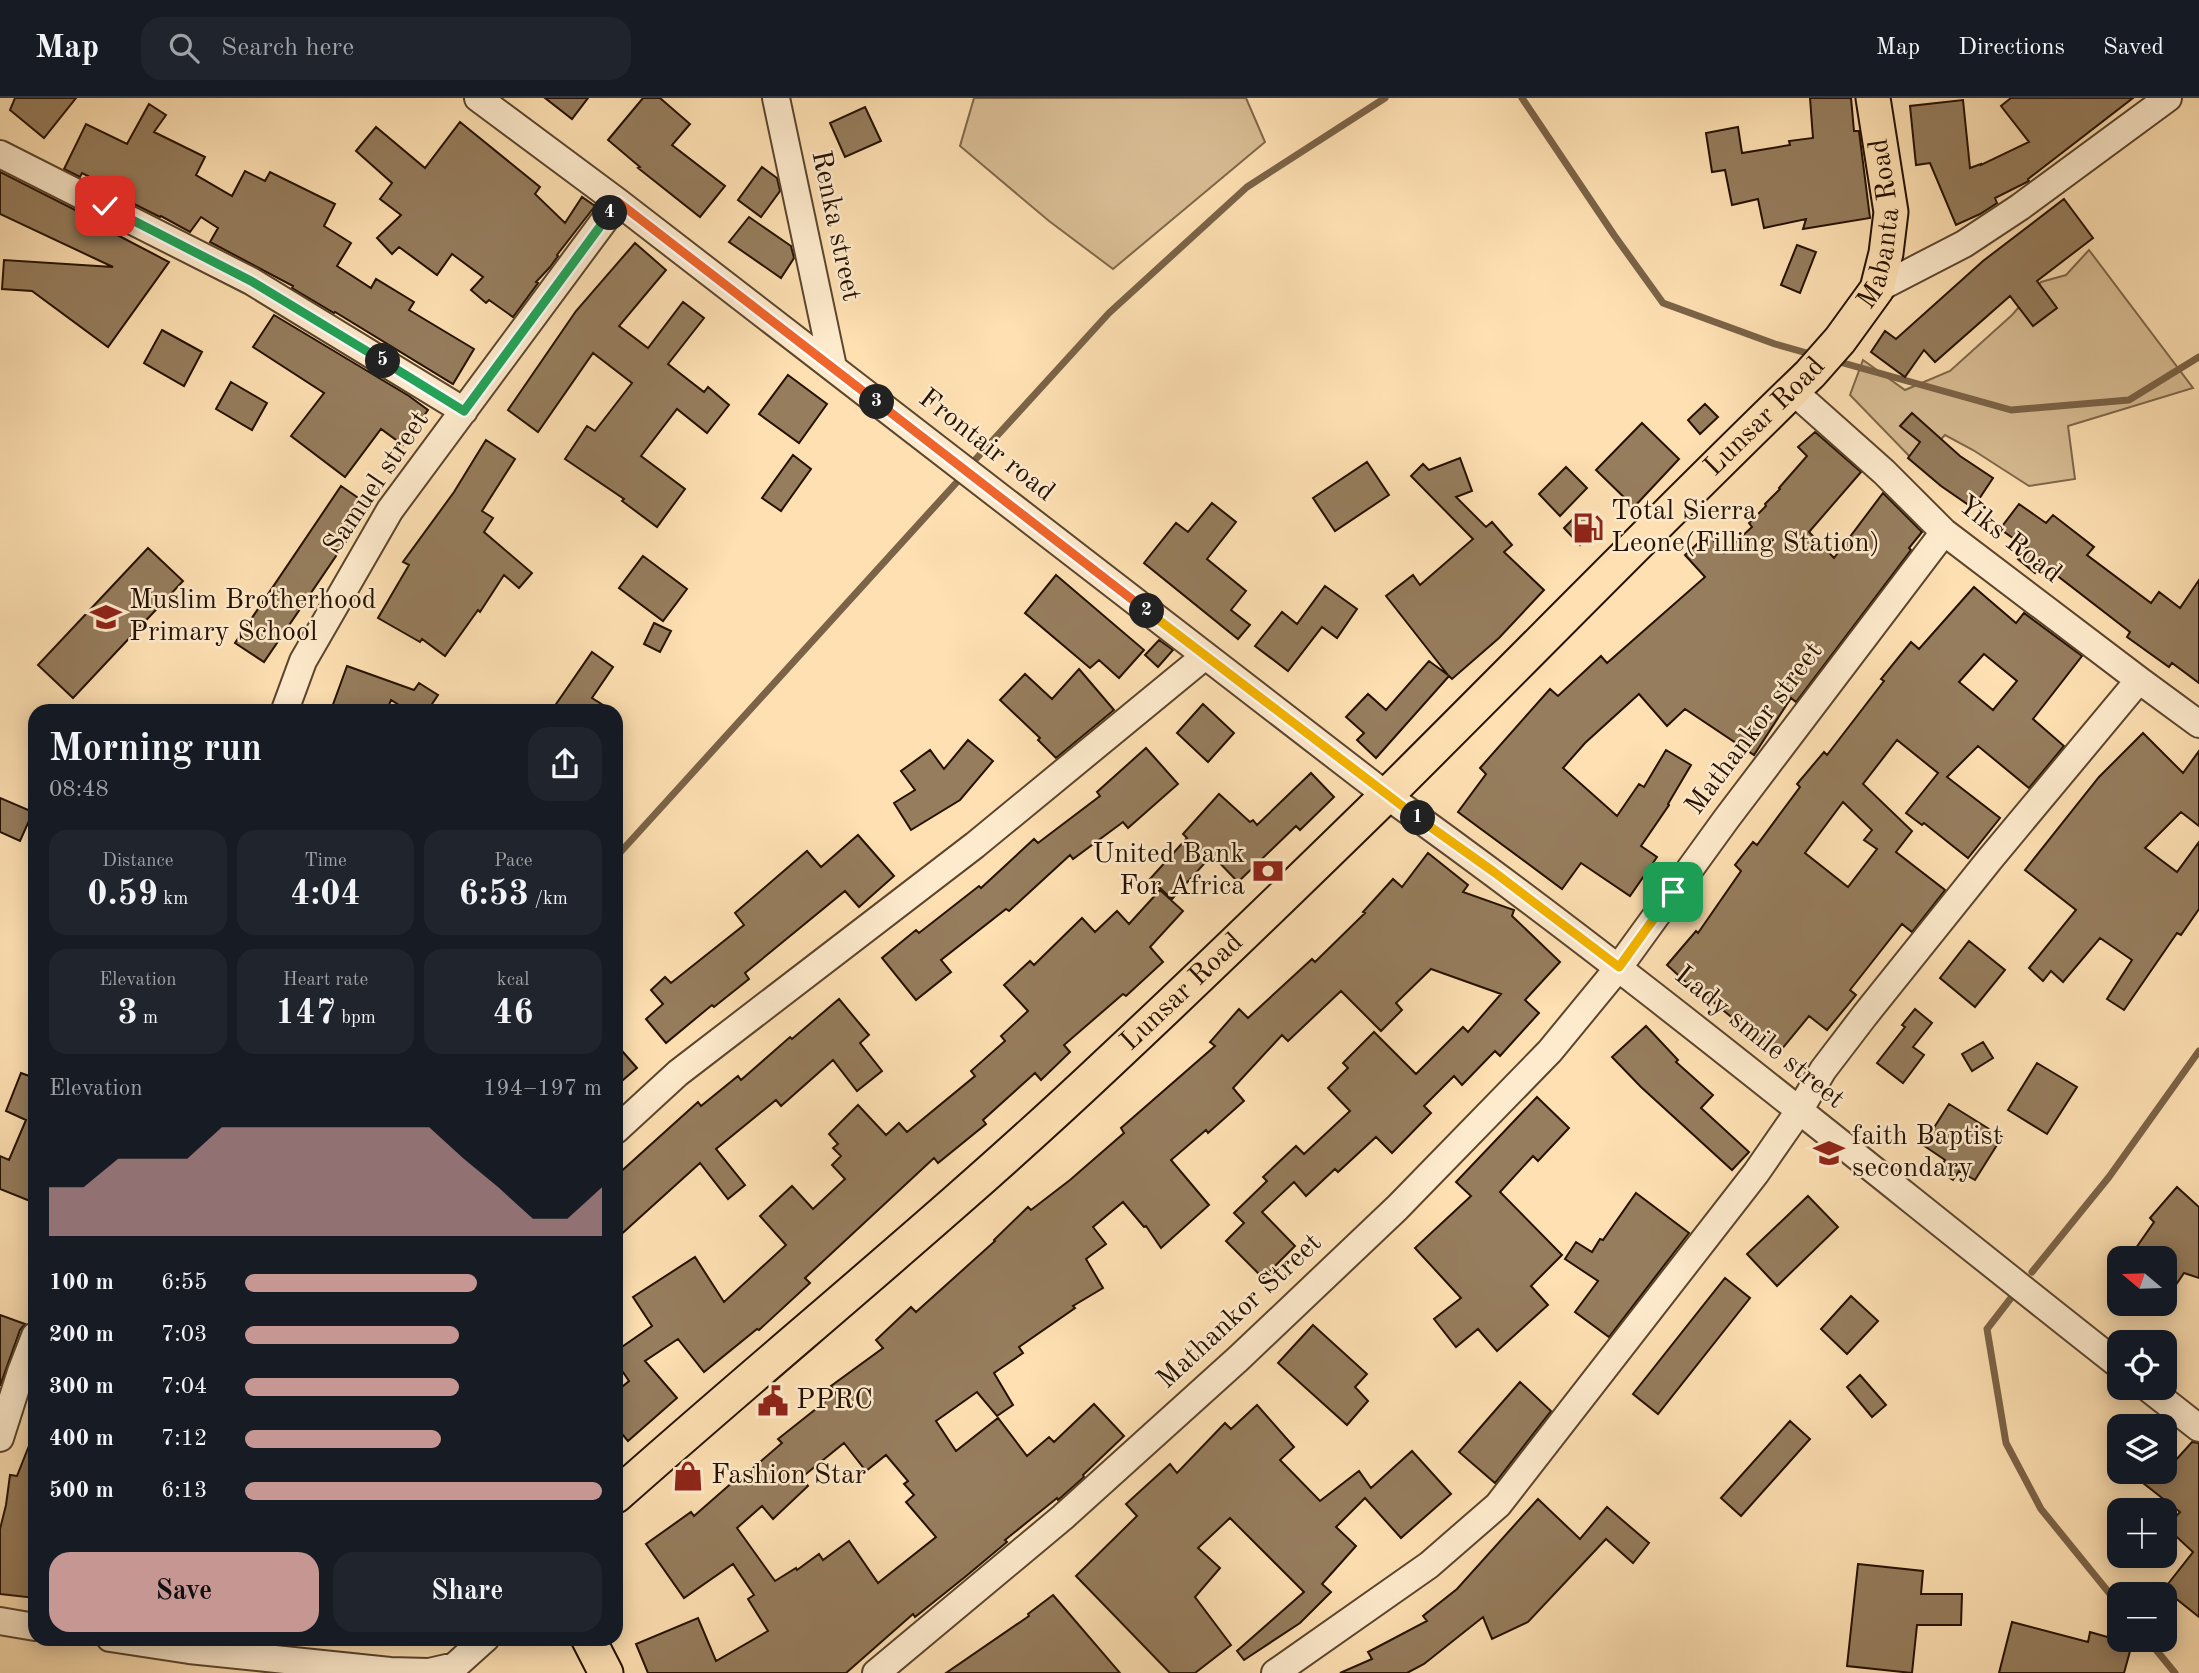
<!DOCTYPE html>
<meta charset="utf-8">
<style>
:root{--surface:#171b24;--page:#20242c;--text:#f1f3f6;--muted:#9ea1a6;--line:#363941;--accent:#c59692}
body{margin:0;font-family:"Old Standard TT",serif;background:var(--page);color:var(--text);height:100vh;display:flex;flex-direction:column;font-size:26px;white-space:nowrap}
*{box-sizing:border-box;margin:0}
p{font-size:23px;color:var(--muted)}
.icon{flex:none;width:38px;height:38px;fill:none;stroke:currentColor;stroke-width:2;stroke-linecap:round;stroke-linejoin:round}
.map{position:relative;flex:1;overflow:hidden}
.details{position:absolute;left:28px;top:606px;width:595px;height:942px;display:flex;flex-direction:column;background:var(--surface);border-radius:21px;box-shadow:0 4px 18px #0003}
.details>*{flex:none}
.needle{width:46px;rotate:289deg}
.tools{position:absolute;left:2107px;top:1148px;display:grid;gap:14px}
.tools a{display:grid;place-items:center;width:70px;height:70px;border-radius:14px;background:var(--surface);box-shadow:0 4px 18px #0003;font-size:35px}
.pin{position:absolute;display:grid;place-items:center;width:60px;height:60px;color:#fff;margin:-30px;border-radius:14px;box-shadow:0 4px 10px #0006}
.km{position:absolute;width:35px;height:35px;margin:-18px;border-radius:50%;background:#222;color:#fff;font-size:19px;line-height:35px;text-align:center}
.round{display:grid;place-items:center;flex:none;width:74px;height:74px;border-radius:21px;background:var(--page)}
.summary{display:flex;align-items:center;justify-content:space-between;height:119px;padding:0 21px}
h1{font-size:38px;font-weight:700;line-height:52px}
.stats{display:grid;grid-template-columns:repeat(3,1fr);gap:10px;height:119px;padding:7px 21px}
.stats div{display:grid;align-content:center;border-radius:18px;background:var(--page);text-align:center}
.stats b{font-size:35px;font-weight:700}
.stats small{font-size:19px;font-weight:400}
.stats p{font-size:19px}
.chart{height:196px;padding:14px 21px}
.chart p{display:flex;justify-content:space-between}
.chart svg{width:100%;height:126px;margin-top:7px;fill:var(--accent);opacity:.7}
.cta{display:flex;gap:14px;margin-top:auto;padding:14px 21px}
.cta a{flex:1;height:80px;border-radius:21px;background:var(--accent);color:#111;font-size:28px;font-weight:700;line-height:80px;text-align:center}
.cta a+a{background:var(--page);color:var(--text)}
ul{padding:0 21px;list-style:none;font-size:23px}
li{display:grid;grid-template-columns:112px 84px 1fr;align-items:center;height:52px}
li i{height:18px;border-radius:9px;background:var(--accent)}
header{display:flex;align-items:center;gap:42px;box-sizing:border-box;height:98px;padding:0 35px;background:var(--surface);border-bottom:2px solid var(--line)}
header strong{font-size:33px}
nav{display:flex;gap:38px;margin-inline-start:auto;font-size:24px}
.search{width:490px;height:63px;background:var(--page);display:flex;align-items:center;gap:18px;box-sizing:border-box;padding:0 24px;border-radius:21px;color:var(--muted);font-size:26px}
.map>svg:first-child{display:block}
</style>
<header>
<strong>Map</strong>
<div class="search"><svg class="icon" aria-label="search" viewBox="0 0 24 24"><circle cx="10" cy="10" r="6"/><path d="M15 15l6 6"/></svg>Search here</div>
<nav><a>Map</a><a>Directions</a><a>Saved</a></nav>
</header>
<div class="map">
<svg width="2199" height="1575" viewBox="0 0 2199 1575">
<rect width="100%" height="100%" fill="#fee0b2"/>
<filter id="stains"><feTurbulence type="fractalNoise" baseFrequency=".00286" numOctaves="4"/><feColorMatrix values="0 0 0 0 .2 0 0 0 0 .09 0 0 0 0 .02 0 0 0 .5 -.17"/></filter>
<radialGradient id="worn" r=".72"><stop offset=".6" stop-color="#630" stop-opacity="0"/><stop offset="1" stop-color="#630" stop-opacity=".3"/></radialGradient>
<!-- green -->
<path fill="#d9bd94" stroke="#7f674a" stroke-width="2" d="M974,0H1246L1265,44L1113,171L1049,123L960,48Z
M2089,152L2193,290L2068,328L2075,381L2029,388L1973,352L1945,337L1917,366L1850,297L1863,262L1905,292L1950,273L2012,217L2041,184L2066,177Z"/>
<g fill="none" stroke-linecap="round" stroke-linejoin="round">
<!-- stream -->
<path stroke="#7b6347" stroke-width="7" d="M1522,0L1614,137L1663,205L1775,246L1814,257
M1836,263L2011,312L2129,302L2199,259
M974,363L1109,215L1247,89L1385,0
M616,759L957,384
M2032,1174L2109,1079L2199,953
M2011,1200L1987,1231L2006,1345L2041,1411L2119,1507
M2148,1542L2175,1575"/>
</g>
<!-- building -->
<path fill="#967d5d" stroke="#251101" stroke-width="2" fill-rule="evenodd" d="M15,0H76L44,40L10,12Z
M545,0H588L572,21Z
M643,0H660L690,26L672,47L725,88L700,119L638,70L640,69L608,42Z
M1810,0H1851L1854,33H1859L1870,120L1803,131L1806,121L1764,130L1758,101L1732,107L1725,72L1712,74L1706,35L1738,29L1742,55L1790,47L1789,43L1813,40Z
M2011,0H2133L2028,81L2029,83L1995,100L1997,105L1980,116L1956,127L1930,65L1916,67L1910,8L1963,2L1970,70L1981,66V67L2029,44L2001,8Z
M149,6L166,17L154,34L205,59L196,77L232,98L245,73L265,83L270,74L335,106L324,128L351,145L337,168L371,190L376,181L414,204L409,212L474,251L453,286L335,214L334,215L292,190L293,188L210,144L218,130L201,119L190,134L161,118L160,119L118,98L120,94L82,75L80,79L64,71L86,26L127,46Z
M865,9L881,43L845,59L830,25Z
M460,24L540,89L535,96L565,125L582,99L595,108L557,157L558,158L550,169L536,184L538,185L513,219L489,202L486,205L471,192L483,179L452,156L437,177L399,149L392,156L377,140L401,117L380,101L392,85L356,53L376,29L425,70Z
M762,69L777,80L780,93L761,119L738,102Z
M0,74L89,119L103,127L102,129L169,164L108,249L32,193L2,191L4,162L113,169L0,116Z
M2064,101L2093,140L2037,183L2057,210L2033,228L2010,198L1935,264L1924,252L1905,279L1871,254L1885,233L1896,241L1983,163Z
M749,119L791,148L794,160L781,180L729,144Z
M635,145L666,172L619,228L648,250L683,204L704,220L668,266L704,294L708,289L729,307L707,335L677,311L641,358L685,391L657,429L622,403L624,401L565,361L587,328L595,333L632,285L593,255L538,334L508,312L576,213Z
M1797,147L1816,154L1800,195L1781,187Z
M274,217L409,298L428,312L403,347L381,331L345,379L291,338L324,295L253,249Z
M162,232L202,254L184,288L144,265Z
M788,277L827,306L799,345L759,316Z
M231,284L267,305L252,332L216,311Z
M1705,306L1718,319L1700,336L1688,322Z
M1912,315L1960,358L1993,380L1973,410L1941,388L1908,360L1920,344L1900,328Z
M1642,325L1679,361L1634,409L1596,372Z
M1815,334L1861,374L1809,434L1834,460L1883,395L1922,434L1909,450L1911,452L1796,604L1791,600L1754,657L1685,611L1667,628L1639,596L1585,645L1563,670L1617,718L1639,686L1644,689L1666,652L1691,667L1668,706L1669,707L1641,748L1657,759L1630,798L1581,765L1562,791L1458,714L1486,676L1480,670L1550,591L1558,598L1601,558L1607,565L1705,479L1685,457L1708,436L1724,455L1752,429L1749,425L1766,408L1765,406L1780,391L1779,390L1807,358L1798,349Z
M486,342L515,361L482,413L493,420L484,434L532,475L519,490L504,477L480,514L478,512L445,558L422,541L420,544L378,520L409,467L403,464L454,394Z
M793,357L811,371L781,413L762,400Z
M1460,360L1472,393L1456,399L1486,429L1492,424L1512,447L1504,454L1544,492L1499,540L1452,581L1449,578L1376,660L1357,642L1364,635L1346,619L1368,596L1386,612L1429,563L1448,577L1386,498L1413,477L1420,487L1473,441L1411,378L1423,366L1429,372Z
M1367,364L1389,397L1335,433L1313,400Z
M1566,369L1587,390L1560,418L1539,396Z
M341,388L370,408L264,564L235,545Z
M1212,405L1236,424L1207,461L1246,493L1231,512L1250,527L1238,541L1144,465L1176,425L1188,434Z
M2019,406L2046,425L2053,417L2094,449L2087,457L2151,505L2159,494L2180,510L2199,482V585L2172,565L2169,569L2127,539L2130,534L2042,466L2035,475L2018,461L2027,450L2000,431Z
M1580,414L1597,431L1580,447L1564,430Z
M148,450L183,483L73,600L38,567Z
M643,458L687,491L663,523L619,490Z
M1056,477L1144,552L1119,580L1099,562L1090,570L1025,515Z
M1325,488L1357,511L1337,540L1322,529L1288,573L1255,548L1282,514L1297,526Z
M1974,489L2016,525L2024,515L2082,558L2033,621L2064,648L2029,690L1978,648L1947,679L2000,720L1968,760L1924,725L1922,727L1906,715L1938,675L1897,642L1863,686L1912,733L1896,754L1945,792L1912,834L1902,826L1850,892L1856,897L1827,932L1809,918L1777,957L1700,893L1698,895L1667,867L1696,833L1698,835L1741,773L1735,767L1753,744L1757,747L1800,689L1797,686L1824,654L1827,657L1884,583L1881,581L1911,544L1919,551ZM1984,556L2017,583L1993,612L1959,584ZM1843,704L1872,732L1864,742L1877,751L1848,789L1805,755Z
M654,525L671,533L660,554L644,546Z
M1159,542L1173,552L1158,569L1145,557Z
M592,554L613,569L592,600L611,612H552Z
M347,568L414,592L419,585L438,597L428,612H407L391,602L387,612H331Z
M1079,571L1114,612L1056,660L1038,642L1040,640L1000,602L1025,576L1052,601Z
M1203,606L1234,635L1208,664L1177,635Z
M2143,635L2183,675L2199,653V728L2181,714L2145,750L2177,774L2199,744V811L2181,837L2177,835L2124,912L2107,901L2132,862L2100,840L2063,884L2051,873L2043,883L2029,870L2076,812L2025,772L2099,679Z
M968,642L993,663L960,702L911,732L894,705L915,692L901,673L930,652L944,671Z
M1146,650L1178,686L1128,730L1123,724L1073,761L1070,757L1009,813L1006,811L941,862L951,874L916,902L882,860L916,832L919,835L979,788L981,790L1034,741L1038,745L1100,698L1097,694Z
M1311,675L1334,699L1300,732L1296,728L1238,784L1212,757L1172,801L1150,781L1187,740L1183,736L1219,696L1250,724L1253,722L1257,727Z
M0,700L33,714L20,743L0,734Z
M858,737L894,778L859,809L845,793L745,875L749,881L714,909L712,907L666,945L646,921L663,906L651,892L665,879L671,885L744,827L735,815L807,753L821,769Z
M1428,755L1468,787L1463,794L1514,812L1512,818L1560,864L1525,902L1539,915L1500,958L1495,953L1462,987L1454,978L1424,1008L1431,1015L1392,1055L1376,1039L1338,1074L1335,1071L1306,1098L1294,1084L1262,1114L1295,1148L1263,1180L1226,1143L1244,1125L1234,1115L1267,1083L1263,1079L1296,1048L1304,1056L1350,1013L1328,990L1348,970L1343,965L1374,934L1416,976L1463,929L1468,934L1501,896L1431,871L1396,905L1402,912L1381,933L1341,893L1288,943L1282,937L1233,990L1244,1003L1208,1035L1206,1032L1171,1062L1209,1107L1161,1150L1146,1128L1144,1129L1123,1104L1093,1129L1106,1146L1086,1161L1103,1190L1073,1208L1075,1210L1019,1249L1023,1255L994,1275L1013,1307L997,1318L977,1294L936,1323L956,1353L998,1320L1027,1358L1049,1339L1054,1344L1094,1306L1124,1338L1083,1377L1084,1379L1058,1402L1057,1400L1005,1442L1007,1444L965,1479L915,1519L913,1516L846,1575H648L636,1546L698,1520L716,1563L768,1533L748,1501L754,1497L733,1466L684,1500L646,1446L691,1414L694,1418L743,1375L745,1377L782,1345L778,1341L836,1295L831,1288L883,1250L876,1242L911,1209L916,1214L995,1143L994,1142L1028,1109L1031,1112L1070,1082L1124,1035L1121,1030L1215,948L1210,944L1239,911L1248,920L1312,861L1315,864L1365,815L1363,814L1393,781L1402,789ZM844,1345L866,1373L886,1357L908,1383L904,1386L914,1397L906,1404L936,1439L878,1485L849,1443L823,1462L819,1456L797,1472L796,1470L775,1483L737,1430L762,1408L773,1421L808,1388L801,1380Z
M1160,792L1183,813L1150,849L1163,864L1126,898L1123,896L1064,947L1070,954L1041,982L1035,975L983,1022L986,1026L938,1065L934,1060L805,1180L810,1185L759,1232L757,1231L704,1274L678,1241L645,1263L677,1300L628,1343L616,1329V1294L629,1283L616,1264V1253L652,1228L633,1199L695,1159L724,1204L786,1147L760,1118L792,1088L813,1111L845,1081L832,1067L841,1058L833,1050L838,1046L829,1036L858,1007L886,1037L899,1025L907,1034L975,978L971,973L1005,943L1001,938L1028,913L1004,887L1030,863L1034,867L1082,820L1095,834L1117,813L1129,826Z
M1969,843L2005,872L1975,909L1940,880Z
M839,901L869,937L860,945L882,973L857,993L833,962L781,1008L776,1002L716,1051L745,1087L728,1101L700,1065L616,1141V1078L698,1004L701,1008L738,978L741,982L790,939L792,941Z
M1915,911L1932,925L1913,949L1924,957L1903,985L1877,965L1905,929L1902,927Z
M1646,928L1678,962L1676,964L1713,997L1701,1010L1749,1054L1732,1072L1641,989L1612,959Z
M1983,944L1993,960L1972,973L1962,956Z
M616,946L637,970L616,988Z
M2037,965L2077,989L2047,1036L2008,1012Z
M21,975L35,980V1105L0,1091V1058L9,1062L26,1022L6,1013Z
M1537,999L1569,1030L1538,1063L1533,1058L1500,1094L1562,1157L1531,1188L1548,1207L1497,1253L1478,1231L1456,1249L1434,1221L1461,1200L1415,1150L1471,1098L1456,1084Z
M1949,1006L2002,1039L1975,1082L1959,1073L1953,1082L1938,1073L1945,1062L1923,1047Z
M2177,1089L2199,1109V1180L2184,1175L2165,1203V1160H2129L2154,1124L2150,1120Z
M1636,1095L1689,1135L1609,1239L1575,1214L1598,1183L1565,1161L1576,1144L1592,1154L1600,1141L1603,1142Z
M1808,1098L1838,1129L1777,1188L1747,1156Z
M1725,1180L1750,1200L1658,1316L1633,1296Z
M1851,1198L1878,1223L1847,1256L1821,1231Z
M0,1217L25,1226L20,1232L0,1288Z
M1313,1227L1367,1276L1355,1289L1368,1303L1347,1327L1278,1265Z
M1860,1277L1886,1307L1872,1319L1847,1289Z
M1520,1284L1551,1313L1495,1385L1459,1354Z
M1257,1307L1294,1349L1280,1362L1320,1403L1359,1373L1371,1390L1412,1353L1451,1396L1401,1440L1365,1400L1336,1429L1356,1448L1322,1486L1331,1494L1300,1525L1244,1562L1237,1553L1304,1494L1230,1420L1198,1450L1220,1470L1195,1499L1231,1547L1195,1575H1170L1076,1478L1137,1418L1126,1406L1170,1366L1177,1375L1225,1325L1231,1331Z
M1790,1323L1810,1341L1741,1418L1721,1400Z
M34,1335L35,1401L33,1419L35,1420V1433L30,1451H35V1500L0,1496V1431L6,1407L10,1377L17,1378Z
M2192,1344L2199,1345V1519L2164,1491L2193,1454L2166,1429L2180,1414L2129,1374H2165Z
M1538,1401L1580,1441L1607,1409L1649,1445L1633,1465L1606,1441L1528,1524L1492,1541L1483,1519L1424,1566L1407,1575H1340L1372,1561L1368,1554L1427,1523L1423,1518L1457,1491Z
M1858,1466L1923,1473L1921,1496H1962L1961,1527H1917L1912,1575L1847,1568Z
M1053,1497L1120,1575H946L1029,1518L1028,1516Z
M2012,1524L2088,1544L2090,1534L2132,1546L2124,1575H1999Z"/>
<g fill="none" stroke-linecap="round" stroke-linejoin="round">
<!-- minor casing -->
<g stroke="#5b452d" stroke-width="30">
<path id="minor" d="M478,0L618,104L1386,697C1638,877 1876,1076 2119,1267
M776,0L833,269
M0,56L251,183L464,313
M1877,191L1964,146L2020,109L2168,0
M1793,293L1884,374L1944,434L2139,582L2199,626
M285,612L303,563L390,412L618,104
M616,1032L678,975L975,747L1205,558
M2148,1290L2199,1330
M0,1340L21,1274L35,1238
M0,1523L35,1529
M110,1540L189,1552L390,1573L429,1574L455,1568L486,1540
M876,1575L1063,1419L1239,1260L1397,1110L1550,953L1619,869L1727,720L1944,434
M1275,1575L1429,1467L1498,1407L1756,1075L1799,1013L1823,972L1865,917L1990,761L2139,582"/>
</g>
<!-- major casing -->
<g stroke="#251101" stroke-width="37">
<g id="major">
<path id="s1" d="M616,1398C778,1254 947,1117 1105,968C1199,880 1292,790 1384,700C1526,559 1666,415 1810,276L1840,242L1877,191L1886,155L1891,114L1873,0"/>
<path d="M588,1540L606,1575"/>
</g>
</g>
<!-- minor -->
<use href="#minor" stroke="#feebcd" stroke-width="26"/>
<!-- major -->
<use href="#major" stroke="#fee0b2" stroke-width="33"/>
</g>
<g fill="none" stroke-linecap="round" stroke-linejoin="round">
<!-- split-1 casing -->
<g stroke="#fff" stroke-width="14">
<path id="split-1" d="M1418,720L1494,774L1619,869L1673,794"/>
</g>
<!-- split-2 casing -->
<g stroke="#fff" stroke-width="14">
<path id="split-2" d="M1147,513L1418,720"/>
</g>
<!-- split-3 casing -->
<g stroke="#fff" stroke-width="14">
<path id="split-3" d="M877,304L1147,513"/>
</g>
<!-- split-4 casing -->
<g stroke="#fff" stroke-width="14">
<path id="split-4" d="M610,115L618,104L877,304"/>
</g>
<!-- split-5 casing -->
<g stroke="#fff" stroke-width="14">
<path id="split-5" d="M383,263L464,313L610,115"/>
</g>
<!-- split-6 casing -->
<g stroke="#fff" stroke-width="14">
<path id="split-6" d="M105,108L251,183L383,263"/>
</g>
<!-- split-1 -->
<use href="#split-1" stroke="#f5b400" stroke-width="9"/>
<!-- split-2 -->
<use href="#split-2" stroke="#f5b400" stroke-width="9"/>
<!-- split-3 -->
<use href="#split-3" stroke="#f0652b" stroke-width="9"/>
<!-- split-4 -->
<use href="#split-4" stroke="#f0652b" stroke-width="9"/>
<!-- split-5 -->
<use href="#split-5" stroke="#22a559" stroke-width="9"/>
<!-- split-6 -->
<use href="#split-6" stroke="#22a559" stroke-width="9"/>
</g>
<!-- icons -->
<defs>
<g id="fuel-bare" transform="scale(2.415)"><path d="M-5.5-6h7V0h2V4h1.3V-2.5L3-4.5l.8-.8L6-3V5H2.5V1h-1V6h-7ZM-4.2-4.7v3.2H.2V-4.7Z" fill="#8f2418" stroke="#feebcd" stroke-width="2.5" paint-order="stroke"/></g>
<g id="school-bare" transform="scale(2.415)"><path d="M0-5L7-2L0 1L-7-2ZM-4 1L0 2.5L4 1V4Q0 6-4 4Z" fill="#8f2418" stroke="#feebcd" stroke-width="2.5" paint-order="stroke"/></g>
<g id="bank-bare" transform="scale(2.415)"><path d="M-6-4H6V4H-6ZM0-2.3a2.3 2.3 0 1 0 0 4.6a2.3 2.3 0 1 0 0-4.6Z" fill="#8f2418" stroke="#feebcd" stroke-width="2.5" paint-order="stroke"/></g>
<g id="civic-bare" transform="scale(2.415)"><path d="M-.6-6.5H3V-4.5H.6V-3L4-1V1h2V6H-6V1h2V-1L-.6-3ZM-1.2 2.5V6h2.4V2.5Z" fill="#8f2418" stroke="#feebcd" stroke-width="2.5" paint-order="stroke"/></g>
<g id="shop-bare" transform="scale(2.415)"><path d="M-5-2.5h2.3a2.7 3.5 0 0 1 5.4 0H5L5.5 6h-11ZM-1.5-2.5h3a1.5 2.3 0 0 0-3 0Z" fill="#8f2418" stroke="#feebcd" stroke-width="2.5" paint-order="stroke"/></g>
</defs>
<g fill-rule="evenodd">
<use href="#fuel-bare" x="1588" y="430"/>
<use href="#school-bare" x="106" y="519"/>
<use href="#bank-bare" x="1268" y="773"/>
<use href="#school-bare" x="1829" y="1055"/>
<use href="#civic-bare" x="773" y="1303"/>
<use href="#shop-bare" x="688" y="1378"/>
</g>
<g text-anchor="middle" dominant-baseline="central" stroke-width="5" stroke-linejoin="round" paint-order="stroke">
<!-- street labels -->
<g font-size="28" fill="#251101" stroke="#feebcd">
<text stroke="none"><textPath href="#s1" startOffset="1813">Mabanta Road</textPath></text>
<text transform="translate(835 128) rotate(78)">Renka street</text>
<text stroke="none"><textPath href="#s1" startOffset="1577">Lunsar Road</textPath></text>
<text transform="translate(986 348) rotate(38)">Frontair road</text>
<text transform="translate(377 385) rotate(-56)">Samuel street</text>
<text transform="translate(2009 442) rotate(38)">Yiks Road</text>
<text transform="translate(1755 631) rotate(-53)">Mathankor street</text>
<text stroke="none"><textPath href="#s1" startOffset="758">Lunsar Road</textPath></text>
<text transform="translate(1759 940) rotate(39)">Lady smile street</text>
<text transform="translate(1240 1214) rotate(-43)">Mathankor Street</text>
</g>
<!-- poi labels -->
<g font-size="28" fill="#251101" stroke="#feebcd" text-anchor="start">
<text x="1611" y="414">Total Sierra<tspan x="1611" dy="32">Leone(Filling Station)</tspan></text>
<text x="129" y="503">Muslim Brotherhood<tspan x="129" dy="32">Primary School</tspan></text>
<text x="1245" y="757" text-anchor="end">United Bank<tspan x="1245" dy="32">For Africa</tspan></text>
<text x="1852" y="1039">faith Baptist<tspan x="1852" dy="32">secondary</tspan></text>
<text x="796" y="1303">PPRC</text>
<text x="711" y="1378">Fashion Star</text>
</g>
</g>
<rect width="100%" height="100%" filter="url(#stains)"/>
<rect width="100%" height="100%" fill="url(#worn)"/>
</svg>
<div class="tools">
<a><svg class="needle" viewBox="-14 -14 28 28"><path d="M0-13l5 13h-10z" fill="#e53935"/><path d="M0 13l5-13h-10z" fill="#9ea1a6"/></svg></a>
<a><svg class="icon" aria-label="locate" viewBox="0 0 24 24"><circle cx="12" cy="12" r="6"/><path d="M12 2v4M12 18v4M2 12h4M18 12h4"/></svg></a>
<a><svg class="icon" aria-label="layers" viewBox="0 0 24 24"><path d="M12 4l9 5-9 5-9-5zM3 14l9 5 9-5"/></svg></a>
<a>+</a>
<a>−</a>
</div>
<div class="pin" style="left:1673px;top:794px;background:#1e9e55"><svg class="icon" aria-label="arrive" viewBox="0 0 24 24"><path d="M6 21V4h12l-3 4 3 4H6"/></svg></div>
<div class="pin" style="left:105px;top:108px;background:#d93025"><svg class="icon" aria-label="check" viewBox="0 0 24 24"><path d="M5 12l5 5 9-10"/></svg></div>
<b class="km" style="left:1418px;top:720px">1</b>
<b class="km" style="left:1147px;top:513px">2</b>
<b class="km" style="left:877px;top:304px">3</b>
<b class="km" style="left:610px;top:115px">4</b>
<b class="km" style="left:383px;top:263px">5</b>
<section class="details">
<div class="summary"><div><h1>Morning run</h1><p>08:48</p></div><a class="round"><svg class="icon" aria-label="share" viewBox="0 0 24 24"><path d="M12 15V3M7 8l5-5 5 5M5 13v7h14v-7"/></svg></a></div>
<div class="stats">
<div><p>Distance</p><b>0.59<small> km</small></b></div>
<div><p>Time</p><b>4:04</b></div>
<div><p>Pace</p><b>6:53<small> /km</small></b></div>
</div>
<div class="stats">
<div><p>Elevation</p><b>3<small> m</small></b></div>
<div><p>Heart rate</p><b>147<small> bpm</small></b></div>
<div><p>kcal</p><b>46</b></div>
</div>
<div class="chart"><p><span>Elevation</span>194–197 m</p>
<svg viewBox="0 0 160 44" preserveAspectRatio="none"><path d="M0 44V27L10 27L20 17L30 17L40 17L50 6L60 6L70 6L80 6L90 6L100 6L110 6L120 17L130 27L140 38L150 38L160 27V44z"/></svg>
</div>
<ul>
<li><b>100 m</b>6:55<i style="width:65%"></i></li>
<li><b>200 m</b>7:03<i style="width:60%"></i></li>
<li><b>300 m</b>7:04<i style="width:60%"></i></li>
<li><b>400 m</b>7:12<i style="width:55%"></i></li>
<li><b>500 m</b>6:13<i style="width:100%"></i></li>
</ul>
<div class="cta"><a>Save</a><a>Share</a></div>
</section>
</div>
